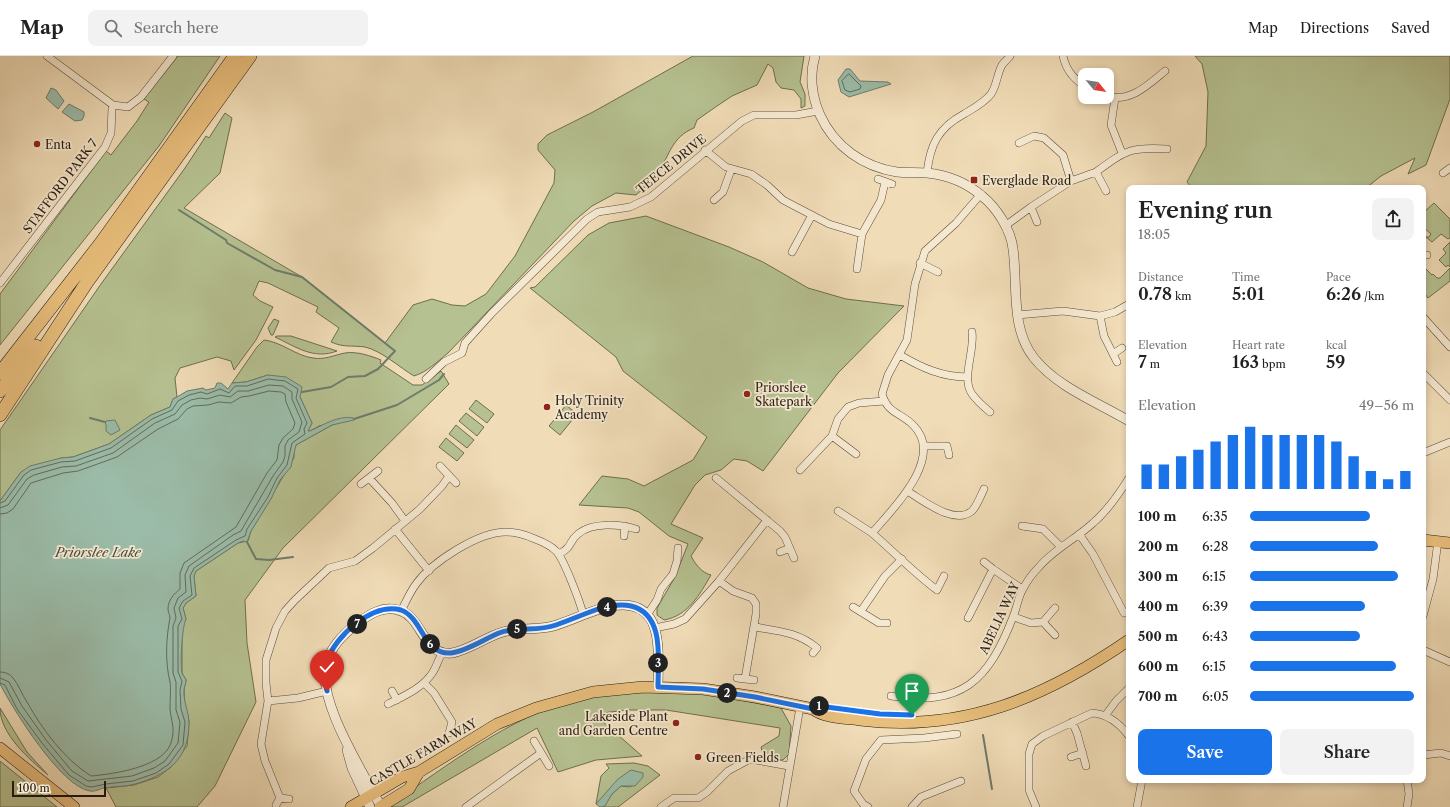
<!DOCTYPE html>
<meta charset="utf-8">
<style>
:root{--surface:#fff;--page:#f2f2f2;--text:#222;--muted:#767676;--line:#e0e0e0;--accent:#1a73e8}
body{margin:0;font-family:"Libre Caslon Text",serif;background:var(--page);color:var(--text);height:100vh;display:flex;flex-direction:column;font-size:15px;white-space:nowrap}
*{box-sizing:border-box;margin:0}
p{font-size:13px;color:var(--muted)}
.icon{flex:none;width:22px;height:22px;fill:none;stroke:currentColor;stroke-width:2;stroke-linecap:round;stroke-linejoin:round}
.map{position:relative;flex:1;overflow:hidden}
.side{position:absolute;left:1126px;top:129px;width:300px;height:598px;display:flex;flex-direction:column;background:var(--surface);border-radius:8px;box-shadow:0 2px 6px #0003}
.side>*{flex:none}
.needle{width:26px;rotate:120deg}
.controls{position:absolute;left:1078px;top:12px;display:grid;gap:8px}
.controls a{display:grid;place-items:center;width:36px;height:36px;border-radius:8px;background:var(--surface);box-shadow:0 2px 6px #0003;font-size:20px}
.scale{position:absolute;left:12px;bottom:10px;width:94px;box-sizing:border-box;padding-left:4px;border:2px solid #271c10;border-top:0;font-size:11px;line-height:14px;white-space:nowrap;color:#271c10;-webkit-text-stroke:3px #f5e8d0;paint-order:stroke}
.pin{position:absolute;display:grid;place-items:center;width:34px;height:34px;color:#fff;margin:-41px -17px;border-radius:50% 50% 50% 0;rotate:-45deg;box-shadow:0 0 4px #0007}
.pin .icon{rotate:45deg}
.km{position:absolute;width:20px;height:20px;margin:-10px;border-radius:50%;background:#222;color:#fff;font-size:11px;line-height:20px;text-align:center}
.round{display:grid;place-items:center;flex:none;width:42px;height:42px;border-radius:8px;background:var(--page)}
.head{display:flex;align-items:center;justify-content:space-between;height:68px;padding:0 12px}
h1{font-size:22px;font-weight:600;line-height:30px}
.metrics{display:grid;grid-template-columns:repeat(3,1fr);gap:6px;height:68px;padding:4px 12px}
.metrics div{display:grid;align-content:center}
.metrics b{font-size:17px;font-weight:600}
.metrics small{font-size:11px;font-weight:400}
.metrics p{font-size:11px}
.chart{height:112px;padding:8px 12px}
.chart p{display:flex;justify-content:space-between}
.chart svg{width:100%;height:72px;margin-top:4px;stroke:var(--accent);stroke-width:6}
.cta{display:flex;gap:8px;margin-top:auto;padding:8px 12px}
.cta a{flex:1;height:46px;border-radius:8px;background:var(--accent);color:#fff;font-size:16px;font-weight:600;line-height:46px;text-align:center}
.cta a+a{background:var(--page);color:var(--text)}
ul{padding:0 12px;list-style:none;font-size:13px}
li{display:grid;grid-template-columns:64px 48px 1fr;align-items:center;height:30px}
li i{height:10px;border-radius:5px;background:var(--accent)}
header{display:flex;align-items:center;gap:24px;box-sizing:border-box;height:56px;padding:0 20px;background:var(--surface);border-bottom:1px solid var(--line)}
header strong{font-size:19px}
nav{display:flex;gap:22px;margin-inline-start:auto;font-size:14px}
.search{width:280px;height:36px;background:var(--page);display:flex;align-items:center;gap:10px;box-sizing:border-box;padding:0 14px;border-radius:8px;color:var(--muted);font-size:15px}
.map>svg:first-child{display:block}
</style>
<header>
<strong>Map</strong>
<div class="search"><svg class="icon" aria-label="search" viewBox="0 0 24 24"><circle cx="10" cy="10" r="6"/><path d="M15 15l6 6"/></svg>Search here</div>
<nav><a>Map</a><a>Directions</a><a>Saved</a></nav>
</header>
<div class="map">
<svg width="1450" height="751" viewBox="0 0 1450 751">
<rect width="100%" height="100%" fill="#f0dcb7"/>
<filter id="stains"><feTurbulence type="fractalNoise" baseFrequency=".005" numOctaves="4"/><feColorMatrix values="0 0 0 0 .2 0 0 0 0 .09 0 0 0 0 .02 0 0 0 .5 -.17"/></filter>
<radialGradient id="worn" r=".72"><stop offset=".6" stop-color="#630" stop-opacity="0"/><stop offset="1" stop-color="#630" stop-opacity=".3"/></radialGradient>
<!-- green -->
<path fill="#b6c191" stroke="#6e6e50" d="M178,0H220L159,90L0,289V238L106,95L111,99L137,65L149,46L144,43Z
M693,0H804L800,26L805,38V50L801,52V43L794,34L781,32L776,26L773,12L768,8L757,29L732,40L717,50L697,64L694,72C672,81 670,98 658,117C653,125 644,132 636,139L616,137L592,150L574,165L448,297C437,306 427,316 414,320C399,311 382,295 365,291C351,289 345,292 331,286L339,272L316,256L318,251L268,227L259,225L253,239L260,245L273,251L256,284L234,314L231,305L217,301L180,312L175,322L177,341L173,343L170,351L151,359L109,388L73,401L61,402L21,416L0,445V374L101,228L185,112L206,80L209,82L225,57L232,62L220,117L184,152L302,221L385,287L413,249L432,243L452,249L465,250L486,238L515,200L554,127L555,114L538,94V88L547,79L593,56Z
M1195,0H1450V43L1426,109L1408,118L1415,102L1381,120L1366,132H1192L1187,126L1206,90L1208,36L1202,8Z
M1434,147L1450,163V182L1448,183L1441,178L1432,186L1426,181H1429L1431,178L1423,171V157Z
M646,160L729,191L763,206L808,232L846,243L904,250L838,317L763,415L747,405L734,403L721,414L705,419L695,429L671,468L703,482L691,500C695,508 702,517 711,519C700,538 688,560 664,564L657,559V552L675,521L688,488L669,480L639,456L628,452L579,449L602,420L628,423L644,430L693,404L707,381L623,315L616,301L530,232L535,231L588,179L609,167Z
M1450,186V211L1448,209L1446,211L1439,204L1446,197L1443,193Z
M1423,210L1432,219L1433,218L1437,222H1440L1450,212V225L1428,242L1423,235Z
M274,263L279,265L273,279H271L268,272Z
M277,280H291L337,295C314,304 296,291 275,281Z
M264,284C282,286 296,300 313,302C325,304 334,299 345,297C357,295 371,300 381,304L380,307L413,329H422L441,315L449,328L283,492L245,544L247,587L256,646L215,730L197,751H116L106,732L134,729L158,721L171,711L187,690L189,665L185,653L184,634L186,624L182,617V570L186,563L183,552L186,547L196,540L194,520L196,515L238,487L248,485L251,475L294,402V393L296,389L332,369L353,362L319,370L310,375H308L312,367L300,341L268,319L246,326L232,327L257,291Z
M476,344L494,358L487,367L469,353Z
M566,349L577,358L560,379L549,370Z
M466,357L484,371L477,380L459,365Z
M456,369L474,384L467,392L449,378Z
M446,382L464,397L457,405L439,391Z
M668,636L710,638L781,652L791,670L789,698L783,704L769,703L763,699L761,691L779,680L780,672L666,654H627L594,658L642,700L596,704L558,716L537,672L402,751H390L391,748C448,709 508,662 576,643C603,636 639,637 668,636Z
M0,652L27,696L48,719C29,703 0,678 0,652Z
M0,705L57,751H0Z
M634,707L648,710L660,719L618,751H602L612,738L621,730L630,731L638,726L631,714L596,748L601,720L609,712L606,708Z"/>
<!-- water -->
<path fill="#9bbca9" stroke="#6d7c6c" d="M846,13H850L860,25L888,26L891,28L849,41L841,36L838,24Z
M51,32L56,34L64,45L58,53L46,42Z
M69,48L84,56V60L82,64L75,65L62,56Z
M268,319L286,321L302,331L300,341L312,367L308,375H310C323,369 339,359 353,362L354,364L332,369L296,389L291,411L280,424L271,443L251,475L247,486L243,485L238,487L196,515L194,520L196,540L186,547L183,552L186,563C182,571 180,608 182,617C183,620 186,622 186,625C186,628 184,631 184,634C183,645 189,656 189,667C189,704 167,719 135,728C125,731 114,730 104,732C100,733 94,736 90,735C61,731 13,653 0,628V445L21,416L30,410L61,402L73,401L109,388L151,359L170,351L173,343L177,341L187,335L203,332L206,334L215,332L217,327H221L228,333L232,327L246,326Z
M115,364L120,374L111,379L106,375V368L105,367L106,365Z
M631,714L643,717V721L635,730H621L612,738L605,750L600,751L596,748L618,723Z"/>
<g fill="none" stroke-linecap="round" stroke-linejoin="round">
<!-- shore -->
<path stroke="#616c5c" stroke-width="1" d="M849,18L861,30L860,33L850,36L845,34L842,25Z
M0,447L5,445L24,419L31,414L61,406L75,405L111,392L152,363L172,354L178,345L189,339L201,336L207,338L220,333L229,337L235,330H247L268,323L285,325L298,333L296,342L307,367L304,373L305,378L292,387L287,409L277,422L268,441L247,473L245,480L236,484L194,512L190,520L192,539L183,545L179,552L182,563L178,570V616L182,625L180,634L181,653L185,666L183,689L169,708L156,717L133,725L106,728L91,731L86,730L69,719L42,687L17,653L5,629L0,627
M0,452L8,449L27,423L34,419L62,411L76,410L113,397L155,367L175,358L182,349L191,344L200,342L207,343L220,339L230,341L238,335H248L269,329L283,330L292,336V343L302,366L299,376L288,384L285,390V400L283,406L273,420L241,475L233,479L189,510L185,519L186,536L178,542L174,552L176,562L173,570V617L176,626V654L180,666L178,687L165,705L154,712L132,720L88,725L72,715L46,684L22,650L9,626L0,622
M0,458L7,457L13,453L31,427L63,417L78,415L117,401L158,373L178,363L187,353L193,350L208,349L219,346L231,347L241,341L249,340L269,335L281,336L285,338L286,346L295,367L293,373L283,382L279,389L277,404L267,417L236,471L184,507L180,517V533C174,538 168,544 168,553C168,556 170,559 170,562C166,582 165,606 170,626C171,631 170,646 170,653C171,664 175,672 172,683C168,711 113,718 91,720C64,703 42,673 27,646C22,639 19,629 13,622C10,618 5,616 0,616"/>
<!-- stream -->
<path stroke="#6d7c6c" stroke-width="2" d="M179,154L226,184L227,187L275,214L302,221L395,295L378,313L365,320L348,321L331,331L302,336
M90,362L105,366
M354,363L397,349L439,324L444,318
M247,486L256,503L269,504L293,501
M983,679L992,733"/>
<!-- minor casing -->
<g stroke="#594c3a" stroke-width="8">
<path id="minor" d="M47,0L113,49L128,51L141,41L173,0
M1063,0C1066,14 1073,23 1085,30
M1107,40C1130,47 1148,29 1165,15
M1115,42L1111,69L1122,97
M1019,87L1034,80L1044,82L1063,99L1071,125L1096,116
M705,94L726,111L751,118L767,129L783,144L829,168L862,178L881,144L885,126
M927,117C930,89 938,72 964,58C974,52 984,47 991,38C997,29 997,18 1002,9C1004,6 1008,3 1010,0
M1443,117L1450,112
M878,123L892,128
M1106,135L1096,116C1126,94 1130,91 1167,93
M714,144L723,136L731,114
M1037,166L1031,151L1071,125
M1005,170L1031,151
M792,196L812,159
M1423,199H1427
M920,207L938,216
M857,213L862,178
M0,227L105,91L111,77L112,52L113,49
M1017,259L1063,255L1100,260
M1423,261L1450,291
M972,276C975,295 961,322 972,338C977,345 984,351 990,356
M1113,298L1104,280L1100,260L1115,256L1129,248
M900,299C922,312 942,321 968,321
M1117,306L1113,298L1122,292
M1423,317L1450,344
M426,323L444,306L462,297L465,287L491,258L587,163L598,156L630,151L651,141L742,65L754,59H796L818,55
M832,380L856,398
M924,390H947L949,399
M1423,397L1450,386
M440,410L456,427
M800,414L832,380L838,363L848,351L859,347L884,345
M369,422L392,447L405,465
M716,422L780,475L785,481L794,502
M361,428L378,415
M907,435C923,444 954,470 972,455C977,450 981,439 984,433
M838,455L872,477
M1022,470L1043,473L1061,491
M395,473L429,515
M1079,478L1093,498L1124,557
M624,480L625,470
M780,496L790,492
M559,498C573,491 568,486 578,478C592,466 619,468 636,473
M984,506L993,513
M944,520L937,534C914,517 894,496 872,477C893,453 946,401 913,369C900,356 888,358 882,338L888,319L907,284L915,228L925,195L956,167L981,138
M719,525L767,464
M853,551L879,567H887
M401,555C406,546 410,536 416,528C432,506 478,476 506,476C517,476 526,479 535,483C543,486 550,489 556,495C564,503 580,546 583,558
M861,555L885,520L902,503
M647,559L657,544L661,533L673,518L677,505L678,492
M1423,560L1433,523L1438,485
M1014,561L1031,567L1043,566
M968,562L993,513L1022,533
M755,571C778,575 798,576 817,592L813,597
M655,572L674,568L685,563L719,525L733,535L752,542L756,548V558L745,623L737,622
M1055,579L1043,566L1055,552
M1423,594L1450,606
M745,623L754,624
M424,627L434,637L452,666L449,677
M904,627V642
M392,635L397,644
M891,640C962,650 988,626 1013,561C1017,552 1018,541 1023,533C1027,525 1033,517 1039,511C1054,493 1076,483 1093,467C1107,455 1119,438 1129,422
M268,645L298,642L327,635
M388,648C404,640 423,632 433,616C437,610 438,603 443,596
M1105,660L1116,645L1129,632
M1072,666L1077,677L1086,710
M534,685L549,710
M1423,699L1441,697L1450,700
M1071,701L1083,697
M280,742L265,705L261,688L268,645L266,627V604L276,572L285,555L295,544L329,512L355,505L373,492L420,453L442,430L449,420
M276,749L280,742L289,743
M466,751L541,697
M661,751L674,742H698L707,736L728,715L750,703L789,710
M783,751L800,651
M868,751L863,748L854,735L866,703L881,684L924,682L957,678
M912,751L921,741L961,725
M1036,751L1029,734V698L1032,688L1043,680L1092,657C1107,658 1120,668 1129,680
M1137,751L1142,724
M1407,751L1409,738L1407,724"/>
</g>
<!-- tertiary casing -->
<g stroke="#594c3a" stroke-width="10">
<path id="tertiary" d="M815,0C809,19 812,41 820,59C834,90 863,111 897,116C907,117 917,116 927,117C947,119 967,127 982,140C997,152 1011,174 1013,193C1018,228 1010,272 1034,302C1057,331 1097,346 1129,365
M347,694L352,712L370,751
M381,751C364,717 314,642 327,605C332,590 342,580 354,570C368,559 383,548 401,555C422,562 424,601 452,597C469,594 484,582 500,577C516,571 533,574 549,571C576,566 628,530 650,562C661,578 658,612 658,631"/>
</g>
<!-- primary casing -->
<g stroke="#271c10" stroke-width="12">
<path id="primary" d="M1423,484L1450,487
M0,692L74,751
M351,751L402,721L419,716L497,668L536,652L593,636L643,631L703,633L755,641L813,653C824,662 846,662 860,664C963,677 1046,641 1129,584
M380,751L409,733L419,716"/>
</g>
<!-- motorway casing -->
<g stroke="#271c10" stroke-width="14">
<path id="motorway" d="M0,317L101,187L235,0
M0,335L36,290
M0,359L87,226L250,0"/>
</g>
<!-- minor -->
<use href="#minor" stroke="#f5e8d0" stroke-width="7"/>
<!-- tertiary -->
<use href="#tertiary" stroke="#f5e8d0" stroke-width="9"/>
<!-- primary -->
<use href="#primary" stroke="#e8be7c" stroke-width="11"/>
<!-- motorway -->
<use href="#motorway" stroke="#e8be7c" stroke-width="13"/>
</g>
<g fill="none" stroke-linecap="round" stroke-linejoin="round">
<!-- route casing -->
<g stroke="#fff" stroke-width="8">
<path id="route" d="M327,635C325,625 323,614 327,605C335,580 373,546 401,554C423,562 423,599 451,597C467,595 484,583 499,577C517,570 537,576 556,569C570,564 584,558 598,553C608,550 621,548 631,550C665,558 658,604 658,631L703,633L755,641L813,653L819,650L880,658L912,659"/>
</g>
<!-- route -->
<use href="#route" stroke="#1a73e8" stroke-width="5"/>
</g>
<!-- markers -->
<g fill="#8f2418" stroke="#f5e8d0" stroke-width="1.5">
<circle cx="37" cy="88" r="4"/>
<rect x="970" y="120" width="8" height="8" rx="2"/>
<circle cx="747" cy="338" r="4"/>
<circle cx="547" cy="351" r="4"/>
<circle cx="676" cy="667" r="4"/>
<circle cx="698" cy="701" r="4"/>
</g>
<g text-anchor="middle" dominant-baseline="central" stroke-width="3.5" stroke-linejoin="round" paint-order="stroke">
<!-- poi labels -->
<g font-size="12" fill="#271c10" stroke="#f5e8d0" text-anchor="start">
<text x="45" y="88">Enta</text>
<text x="982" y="124">Everglade Road</text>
<text x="755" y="331">Priorslee<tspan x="755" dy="14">Skatepark</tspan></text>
<text x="555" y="344">Holy Trinity<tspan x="555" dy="14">Academy</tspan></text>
<text x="668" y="660" text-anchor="end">Lakeside Plant<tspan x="668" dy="14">and Garden Centre</tspan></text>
<text x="706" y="701">Green Fields</text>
</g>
<!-- street labels -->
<g font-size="12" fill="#271c10" stroke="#f5e8d0">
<text transform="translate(671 108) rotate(-39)">TEECE DRIVE</text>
<text transform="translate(60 130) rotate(-53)">STAFFORD PARK 7</text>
<text transform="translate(999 562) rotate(-65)">ABELIA WAY</text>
<text transform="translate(423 696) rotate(-30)">CASTLE FARM WAY</text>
</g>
<!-- water labels -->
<g font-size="13" font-style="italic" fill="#4a4c3e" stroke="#f5e8d0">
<text x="98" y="496">Priorslee Lake</text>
</g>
</g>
<rect width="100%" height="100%" filter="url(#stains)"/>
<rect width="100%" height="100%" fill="url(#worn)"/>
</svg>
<div class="controls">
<a><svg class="needle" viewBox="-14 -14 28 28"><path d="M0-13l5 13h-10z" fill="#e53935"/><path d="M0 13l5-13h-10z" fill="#767676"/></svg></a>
</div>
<div class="scale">100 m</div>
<div class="pin" style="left:912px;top:659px;background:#1e9e55"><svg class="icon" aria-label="arrive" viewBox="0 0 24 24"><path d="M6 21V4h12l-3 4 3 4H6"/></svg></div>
<div class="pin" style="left:327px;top:635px;background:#d93025"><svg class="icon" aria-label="check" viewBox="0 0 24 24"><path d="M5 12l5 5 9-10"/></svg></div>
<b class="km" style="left:819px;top:650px">1</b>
<b class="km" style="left:727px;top:637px">2</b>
<b class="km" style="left:658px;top:607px">3</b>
<b class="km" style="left:607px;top:551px">4</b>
<b class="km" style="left:517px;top:573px">5</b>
<b class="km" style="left:430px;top:588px">6</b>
<b class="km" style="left:357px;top:568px">7</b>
<section class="side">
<div class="head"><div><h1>Evening run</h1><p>18:05</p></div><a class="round"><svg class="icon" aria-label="share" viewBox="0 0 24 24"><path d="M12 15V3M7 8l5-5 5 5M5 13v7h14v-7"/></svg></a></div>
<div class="metrics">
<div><p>Distance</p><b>0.78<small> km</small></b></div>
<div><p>Time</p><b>5:01</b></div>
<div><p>Pace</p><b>6:26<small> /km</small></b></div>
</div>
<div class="metrics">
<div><p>Elevation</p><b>7<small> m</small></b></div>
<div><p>Heart rate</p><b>163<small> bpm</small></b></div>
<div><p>kcal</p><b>59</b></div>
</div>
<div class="chart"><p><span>Elevation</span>49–56 m</p>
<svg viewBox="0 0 160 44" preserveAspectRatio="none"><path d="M5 44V29M15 44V29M25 44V24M35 44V20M45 44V15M55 44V11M65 44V6M75 44V11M85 44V11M95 44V11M105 44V11M115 44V15M125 44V24M135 44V33M145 44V38M155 44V33"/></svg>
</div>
<ul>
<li><b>100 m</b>6:35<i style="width:73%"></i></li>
<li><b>200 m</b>6:28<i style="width:78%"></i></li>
<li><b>300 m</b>6:15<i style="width:90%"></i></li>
<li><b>400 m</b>6:39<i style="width:70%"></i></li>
<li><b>500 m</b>6:43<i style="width:67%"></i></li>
<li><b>600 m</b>6:15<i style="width:89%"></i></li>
<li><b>700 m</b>6:05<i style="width:100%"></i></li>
</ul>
<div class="cta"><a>Save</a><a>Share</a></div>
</section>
</div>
